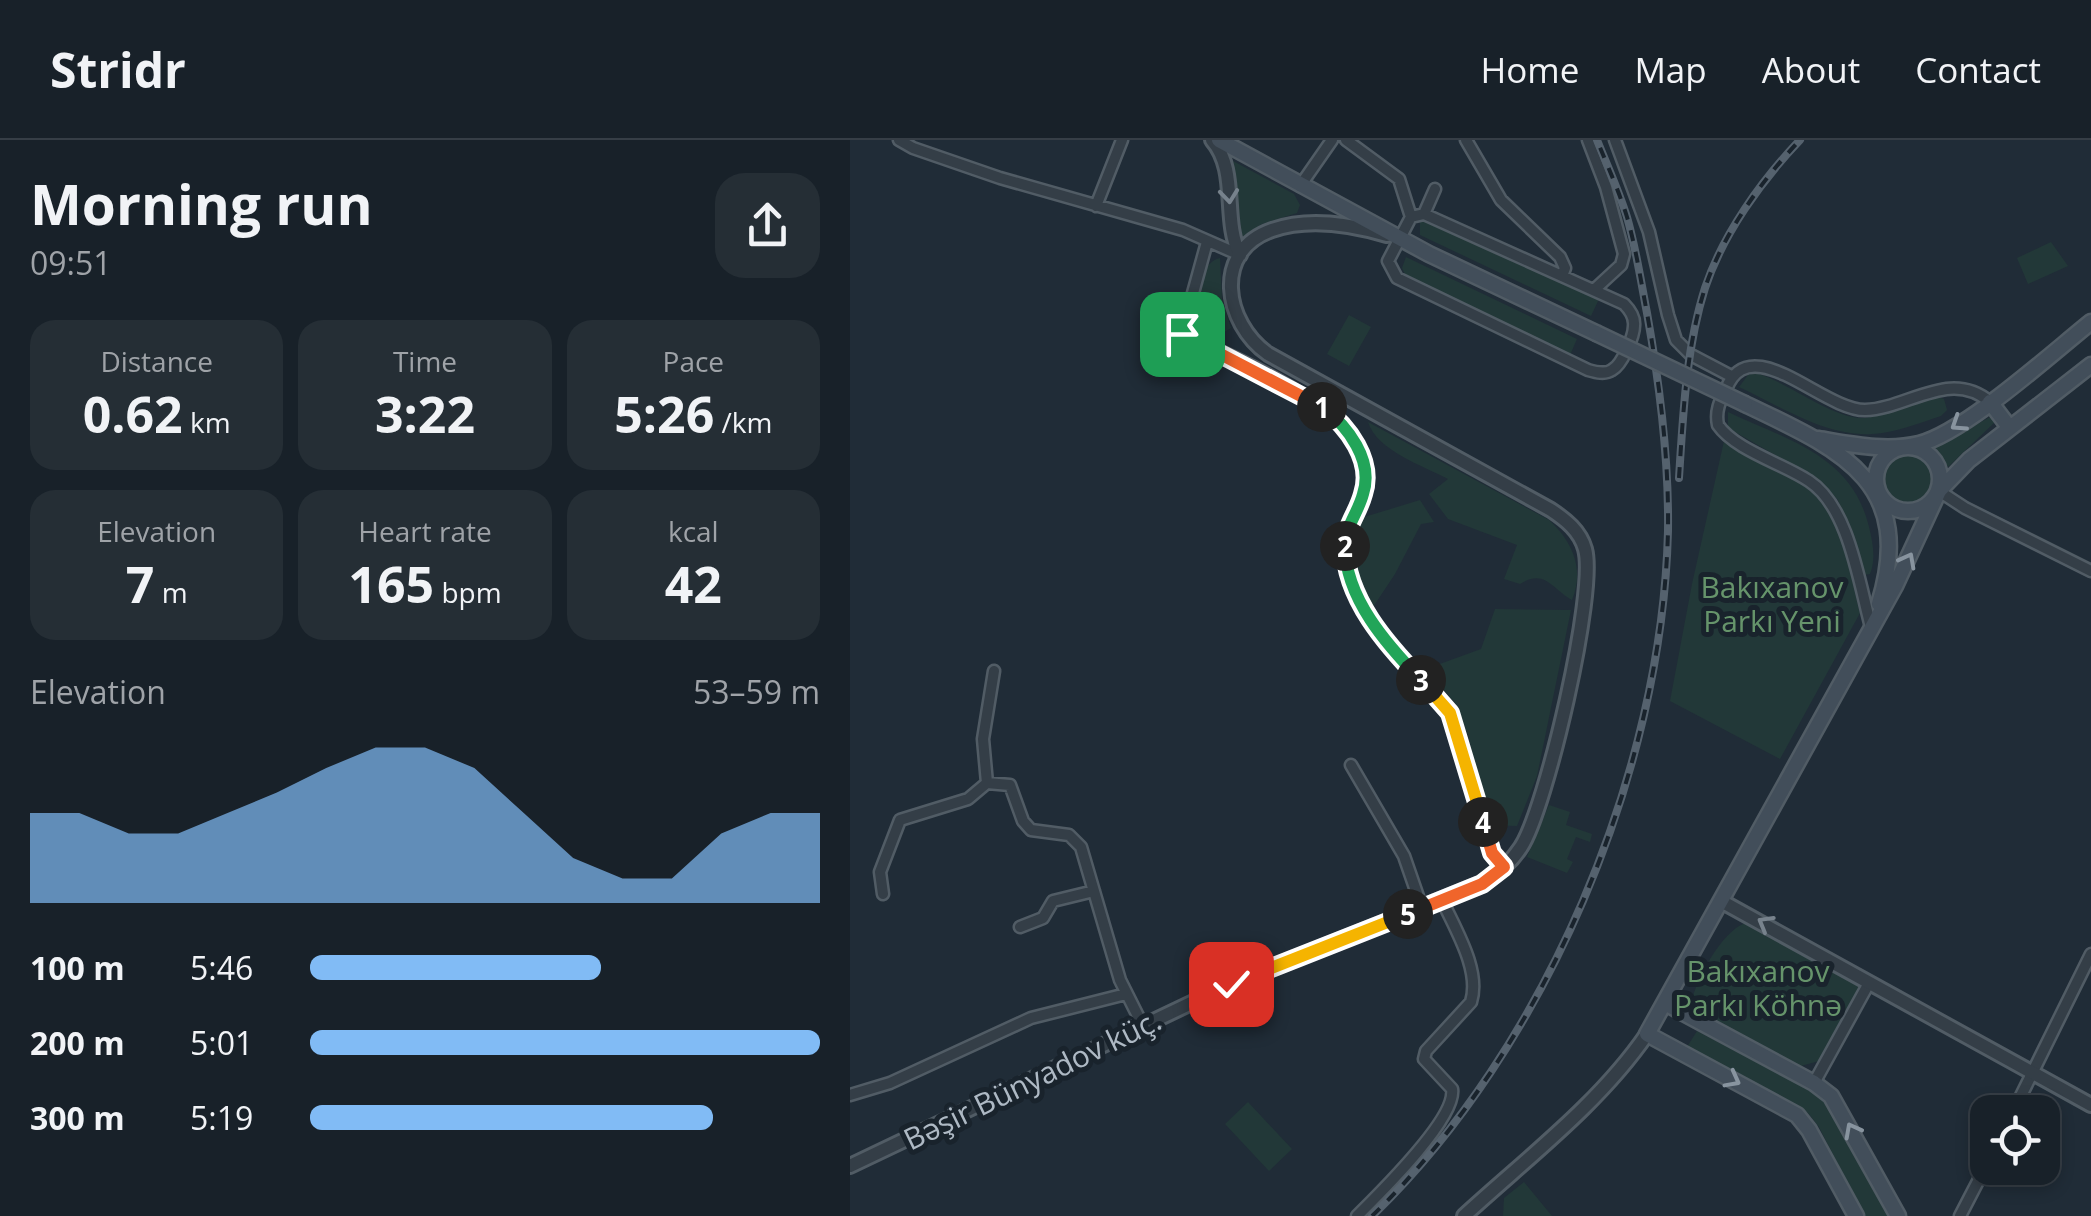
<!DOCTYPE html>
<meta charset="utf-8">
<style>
:root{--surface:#182129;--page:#252e35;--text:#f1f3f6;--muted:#9fa3a8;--line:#363e46;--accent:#81bbf5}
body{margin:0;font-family:"Open Sans",sans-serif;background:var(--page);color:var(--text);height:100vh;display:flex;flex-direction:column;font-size:38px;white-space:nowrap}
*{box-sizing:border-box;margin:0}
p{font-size:32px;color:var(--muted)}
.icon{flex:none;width:55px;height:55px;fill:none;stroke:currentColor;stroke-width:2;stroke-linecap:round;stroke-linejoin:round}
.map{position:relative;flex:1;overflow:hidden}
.panel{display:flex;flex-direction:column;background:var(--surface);width:850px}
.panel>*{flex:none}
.fabs{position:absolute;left:1120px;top:955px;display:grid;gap:20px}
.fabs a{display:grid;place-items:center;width:90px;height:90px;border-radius:20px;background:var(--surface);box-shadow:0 5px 15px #0003,0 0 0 2px var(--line);font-size:50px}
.pin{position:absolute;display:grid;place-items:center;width:85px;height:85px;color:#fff;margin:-42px;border-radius:20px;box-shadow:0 5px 15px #0006}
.km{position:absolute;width:50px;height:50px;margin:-25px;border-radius:50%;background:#222;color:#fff;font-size:28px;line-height:50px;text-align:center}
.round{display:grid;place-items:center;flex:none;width:105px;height:105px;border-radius:30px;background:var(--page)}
.overview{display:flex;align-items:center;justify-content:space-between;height:170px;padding:0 30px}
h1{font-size:55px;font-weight:700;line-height:75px}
.metrics{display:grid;grid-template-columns:repeat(3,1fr);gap:15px;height:170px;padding:10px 30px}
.metrics div{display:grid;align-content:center;border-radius:25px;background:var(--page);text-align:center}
.metrics b{font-size:50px;font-weight:700}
.metrics small{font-size:28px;font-weight:400}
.metrics p{font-size:28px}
.chart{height:280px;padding:20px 30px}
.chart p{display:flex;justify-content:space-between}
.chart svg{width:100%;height:180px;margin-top:10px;fill:var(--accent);opacity:.7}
ul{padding:0 30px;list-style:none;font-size:32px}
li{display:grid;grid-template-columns:160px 120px 1fr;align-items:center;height:75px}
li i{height:25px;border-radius:12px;background:var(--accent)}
header{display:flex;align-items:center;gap:60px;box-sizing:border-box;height:140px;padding:0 50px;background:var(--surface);border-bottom:2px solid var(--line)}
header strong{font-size:48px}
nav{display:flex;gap:55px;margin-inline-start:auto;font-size:35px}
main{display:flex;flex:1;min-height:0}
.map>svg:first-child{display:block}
</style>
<header>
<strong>Stridr</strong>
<nav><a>Home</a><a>Map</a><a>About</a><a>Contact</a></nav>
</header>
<main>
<section class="panel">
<div class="overview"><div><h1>Morning run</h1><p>09:51</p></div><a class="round"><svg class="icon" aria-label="share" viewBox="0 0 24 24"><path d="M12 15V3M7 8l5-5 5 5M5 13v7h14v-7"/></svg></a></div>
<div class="metrics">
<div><p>Distance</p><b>0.62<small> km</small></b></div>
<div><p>Time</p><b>3:22</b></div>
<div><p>Pace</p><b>5:26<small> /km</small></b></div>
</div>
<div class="metrics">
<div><p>Elevation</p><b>7<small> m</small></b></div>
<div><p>Heart rate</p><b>165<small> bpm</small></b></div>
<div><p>kcal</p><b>42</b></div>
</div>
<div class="chart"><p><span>Elevation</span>53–59 m</p>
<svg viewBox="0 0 160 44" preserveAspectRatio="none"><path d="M0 44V22L10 22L20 27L30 27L40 22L50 17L60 11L70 6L80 6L90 11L100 22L110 33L120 38L130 38L140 27L150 22L160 22V44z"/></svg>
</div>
<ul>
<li><b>100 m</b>5:46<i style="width:57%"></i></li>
<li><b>200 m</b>5:01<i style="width:100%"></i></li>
<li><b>300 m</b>5:19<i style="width:79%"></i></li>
</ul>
</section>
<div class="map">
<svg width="1241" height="1076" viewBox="0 0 1241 1076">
<rect width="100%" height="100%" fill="#202c37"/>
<!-- green -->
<path fill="#223838" d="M383,21L444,54L450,65L447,73L412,84L392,98Z
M570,77L749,159L741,176L570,95Z
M1201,102L1218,126L1178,144L1167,118Z
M556,117L727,199L720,215L557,138L552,128Z
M370,118L372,159L381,188L364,198H356C340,180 345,123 370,118Z
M499,175L521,187L499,226L477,214Z
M906,233C939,243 978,276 1010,278C1037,279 1072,250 1094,259L1097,270L1091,276C1069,283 1045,293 1022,294C976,297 930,266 889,247L898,235Z
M878,272C937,300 1002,315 1019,387C1023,403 1026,419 1020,434L1014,435L1010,429L988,360L967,339L878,288Z
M1142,276L1145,282L1098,327L1085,307Z
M518,282L699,380C722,401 735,429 722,460C703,450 695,428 670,444L654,439L667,405L598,379L579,354L598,339C574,326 527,311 518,282Z
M874,301C907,319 957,335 978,368C997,397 1001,440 1010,473L930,619L820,561L842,444Z
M1034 339a24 24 0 1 1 48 0a24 24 0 1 1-48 0Z
M570,360L584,382L571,384L545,434L523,467C509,436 492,410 511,378Z
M645,469L721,470L687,636L667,686L639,685L618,595L605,563L576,529L631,509Z
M699,665L720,672L716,685L742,694L740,702L726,697L717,719L723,722L717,733L677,717Z
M897,783L1010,846L969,921L947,927L853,877L842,865C842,844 875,786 897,783Z
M847,891L958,949L980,966L1041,1076H1014L969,987L958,973L837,907Z
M398,962L442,1009L419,1031L375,984Z
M674,1042L702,1076H653L654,1058Z"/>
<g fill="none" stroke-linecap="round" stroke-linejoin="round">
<!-- minor casing -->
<g stroke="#515c65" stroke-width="15">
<path id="minor" d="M49,0L63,8L150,38L333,90L390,115
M496,0L549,39L561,77
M616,0L651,60L710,117L715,128L712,136
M738,0L756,47L774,114L771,125L745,149
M765,0L799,92L818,175L826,200L841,215L881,236
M450,46L482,0
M246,66L272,0
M574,74L774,164C780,170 785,177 784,186C784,196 772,225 762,230C755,235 745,232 738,230L547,138L538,121L561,77Z
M574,74L585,49
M357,102L332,193C384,219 535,275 515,352C511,364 503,374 498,386C489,411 501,436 511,458C519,477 529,495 543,510C563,534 595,554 605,585C617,619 630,705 654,727
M1089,351L1115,368L1241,431
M1021,487C1009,443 999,367 959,341C934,324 885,310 868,285C865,271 870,261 876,249C901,188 972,270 1015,270C1057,269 1100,228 1140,262
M501,625L554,716L572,768
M137,643L133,599L144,531
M33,754L30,732L50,680L118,659L137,643L160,645L173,681L181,690L219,695L231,707L270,840L293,886
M170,787L193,778L203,761L244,751
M964,943L1019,843
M0,955L40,943L181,878L276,854
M1163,972L1241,814
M507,1076C529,1054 607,978 602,949L574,919L576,911L621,862C631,830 605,789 592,760
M1110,1076L1138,1022"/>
</g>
<!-- tertiary casing -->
<g stroke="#515c65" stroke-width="18">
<path id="tertiary" d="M362,0C389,31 372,80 390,115
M871,761L1241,965
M0,1026L381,844L632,743C647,734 661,723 671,707C696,669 747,451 735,409C730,391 716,380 701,370L418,214C374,183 362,111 422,90C459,77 500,84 537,95
M614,1076C676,1019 749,964 797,894"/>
</g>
<!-- secondary casing -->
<g stroke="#515c65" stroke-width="19">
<path id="secondary" d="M369,0L579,114L746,193
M1140,262L1159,287
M895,264C989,309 1067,341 1029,464
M968,299C1000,304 1036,312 1069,304C1114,293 1201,214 1241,182
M1026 339a32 32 0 1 1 64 0a32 32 0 1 1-64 0Z
M815,863L964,943L981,956L1048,1076
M1006,1076L959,990L947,975L797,894L1045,446L1089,351L1119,320L1241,225"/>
</g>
<!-- minor -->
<use href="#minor" stroke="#343e47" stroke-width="10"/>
<!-- tertiary -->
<use href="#tertiary" stroke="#343e47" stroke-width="12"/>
<!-- secondary -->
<use href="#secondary" stroke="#424e5a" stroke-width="14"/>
<!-- rail casing -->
<g stroke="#55626e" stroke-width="8">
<path id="rail" d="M829,338C833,275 836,208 855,148C873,94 911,41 950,0
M522,1076C696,908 812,632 818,391C819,317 810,246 797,173C791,142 786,108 777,77C769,51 757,25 747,0"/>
</g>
<!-- rail -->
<use href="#rail" stroke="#19232c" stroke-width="4" stroke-dasharray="11" stroke-linecap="butt"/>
<!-- secondary-bridge casing -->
<g stroke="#515c65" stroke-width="19" stroke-linecap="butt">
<path id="secondary-bridge" d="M746,193L895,264"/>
</g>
<!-- secondary-bridge -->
<use href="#secondary-bridge" stroke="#424e5a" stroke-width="14"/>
</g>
<!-- one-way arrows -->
<defs><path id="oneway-chevron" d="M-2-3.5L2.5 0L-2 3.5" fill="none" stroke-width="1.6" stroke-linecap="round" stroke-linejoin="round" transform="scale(2.5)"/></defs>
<g stroke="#77828c">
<use href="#oneway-chevron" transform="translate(379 56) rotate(84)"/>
<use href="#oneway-chevron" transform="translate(915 783) rotate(-150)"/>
</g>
<g stroke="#88949f">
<use href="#oneway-chevron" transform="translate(1108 284) rotate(147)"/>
<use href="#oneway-chevron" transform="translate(1058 420) rotate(-62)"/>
<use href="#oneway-chevron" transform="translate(883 940) rotate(28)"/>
<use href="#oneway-chevron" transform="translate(1002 990) rotate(-118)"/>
</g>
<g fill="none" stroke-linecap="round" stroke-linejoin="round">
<!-- split-1 casing -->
<g stroke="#fff" stroke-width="20">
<path id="split-1" d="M332,194L472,267"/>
</g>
<!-- split-2 casing -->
<g stroke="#fff" stroke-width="20">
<path id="split-2" d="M472,267C498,286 524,321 513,354C508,373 496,385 495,406"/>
</g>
<!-- split-3 casing -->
<g stroke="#fff" stroke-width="20">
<path id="split-3" d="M495,406C495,458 537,505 571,540"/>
</g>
<!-- split-4 casing -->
<g stroke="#fff" stroke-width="20">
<path id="split-4" d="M571,540L600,573L633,682"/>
</g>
<!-- split-5 casing -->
<g stroke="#fff" stroke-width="20">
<path id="split-5" d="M558,774L632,744L654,727L642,713L633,682"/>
</g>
<!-- split-6 casing -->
<g stroke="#fff" stroke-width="20">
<path id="split-6" d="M381,844L558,774"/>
</g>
<!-- split-1 -->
<use href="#split-1" stroke="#f0652b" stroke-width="12"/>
<!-- split-2 -->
<use href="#split-2" stroke="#22a559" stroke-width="12"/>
<!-- split-3 -->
<use href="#split-3" stroke="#22a559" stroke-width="12"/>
<!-- split-4 -->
<use href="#split-4" stroke="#f5b400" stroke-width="12"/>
<!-- split-5 -->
<use href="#split-5" stroke="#f0652b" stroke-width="12"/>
<!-- split-6 -->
<use href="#split-6" stroke="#f5b400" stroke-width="12"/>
</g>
<g text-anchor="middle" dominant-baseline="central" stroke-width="10" stroke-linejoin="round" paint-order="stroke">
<!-- park labels -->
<g font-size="30" fill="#66946b" stroke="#19232c">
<text x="922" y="446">Bakıxanov<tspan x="922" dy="34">Parkı Yeni</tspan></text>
<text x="908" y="830">Bakıxanov<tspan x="908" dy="34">Parkı Köhnə</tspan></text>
</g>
<!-- street labels -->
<g font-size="30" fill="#aeb9c4" stroke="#19232c">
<text transform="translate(182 939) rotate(-26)">Bəşir Bünyadov küç.</text>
</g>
</g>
</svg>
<div class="fabs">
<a><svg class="icon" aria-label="locate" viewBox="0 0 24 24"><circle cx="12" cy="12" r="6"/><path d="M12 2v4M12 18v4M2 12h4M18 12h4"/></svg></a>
</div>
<div class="pin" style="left:332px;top:194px;background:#1e9e55"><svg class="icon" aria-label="arrive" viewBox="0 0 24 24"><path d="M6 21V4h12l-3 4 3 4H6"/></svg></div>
<div class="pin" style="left:381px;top:844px;background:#d93025"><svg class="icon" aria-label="check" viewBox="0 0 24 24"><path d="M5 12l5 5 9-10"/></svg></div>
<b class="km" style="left:472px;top:267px">1</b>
<b class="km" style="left:495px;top:406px">2</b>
<b class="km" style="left:571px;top:540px">3</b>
<b class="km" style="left:633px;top:682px">4</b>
<b class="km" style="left:558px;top:774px">5</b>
</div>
</main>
